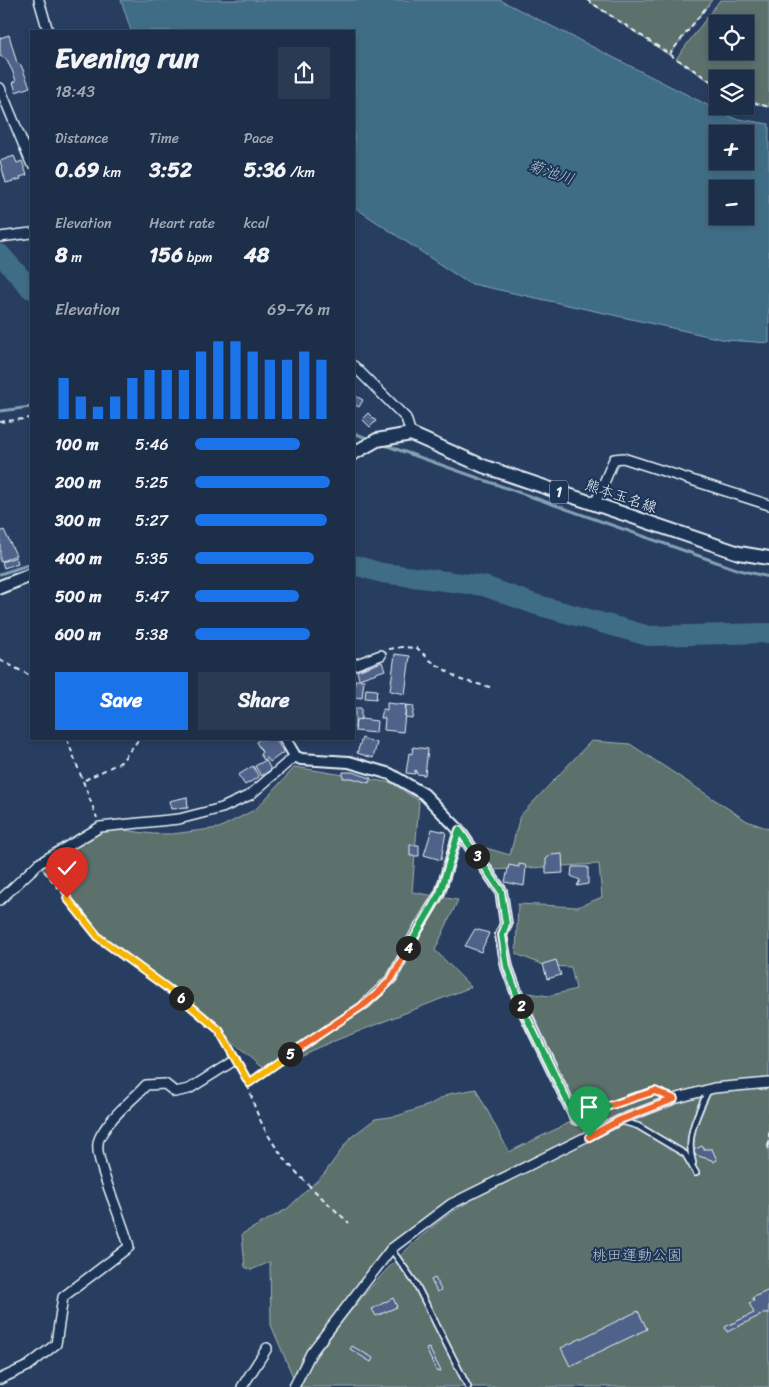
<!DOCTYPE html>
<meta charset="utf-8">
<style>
:root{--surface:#1d2e49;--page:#2a3a53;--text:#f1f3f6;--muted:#a0a8b4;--line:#3b4a61;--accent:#1a73e8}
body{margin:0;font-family:Sriracha,"Klee One",sans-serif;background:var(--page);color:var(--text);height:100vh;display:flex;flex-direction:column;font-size:19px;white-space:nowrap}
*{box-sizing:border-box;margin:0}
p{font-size:16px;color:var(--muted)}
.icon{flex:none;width:28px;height:28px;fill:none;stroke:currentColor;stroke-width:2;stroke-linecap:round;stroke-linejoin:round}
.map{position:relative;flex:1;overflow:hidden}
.panel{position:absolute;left:30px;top:30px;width:325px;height:710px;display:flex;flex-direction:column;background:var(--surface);border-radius:0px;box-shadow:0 2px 8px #0003,0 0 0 1px var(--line)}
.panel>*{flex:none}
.buttons{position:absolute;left:709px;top:15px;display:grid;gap:10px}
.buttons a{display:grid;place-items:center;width:45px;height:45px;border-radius:0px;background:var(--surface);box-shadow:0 2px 8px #0003,0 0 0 1px var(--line);font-size:25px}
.pin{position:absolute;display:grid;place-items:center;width:42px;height:42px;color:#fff;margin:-51px -21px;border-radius:50% 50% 50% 0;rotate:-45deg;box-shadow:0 0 5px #0007}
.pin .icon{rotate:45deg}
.km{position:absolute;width:25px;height:25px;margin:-12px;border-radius:50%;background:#222;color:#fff;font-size:14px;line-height:25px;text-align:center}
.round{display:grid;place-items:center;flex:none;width:52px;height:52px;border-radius:0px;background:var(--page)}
.overview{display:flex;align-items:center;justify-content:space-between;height:85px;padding:0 25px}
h1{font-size:28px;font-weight:700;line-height:38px}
.figures{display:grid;grid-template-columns:repeat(3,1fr);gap:8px;height:85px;padding:5px 25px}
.figures div{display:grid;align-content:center}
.figures b{font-size:21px;font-weight:700}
.figures small{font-size:14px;font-weight:400}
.figures p{font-size:14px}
.chart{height:140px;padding:10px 25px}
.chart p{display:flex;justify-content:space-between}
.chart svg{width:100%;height:90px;margin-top:5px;stroke:var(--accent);stroke-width:6}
.action{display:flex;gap:10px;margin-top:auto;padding:10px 25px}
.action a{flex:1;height:58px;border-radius:0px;background:var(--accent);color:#fff;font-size:20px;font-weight:700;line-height:58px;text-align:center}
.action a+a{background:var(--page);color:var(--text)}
ul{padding:0 25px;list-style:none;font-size:16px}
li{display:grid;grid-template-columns:80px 60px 1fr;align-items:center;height:38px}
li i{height:12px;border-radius:6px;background:var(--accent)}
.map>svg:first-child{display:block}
</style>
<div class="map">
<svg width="769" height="1387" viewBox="0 0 769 1387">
<rect width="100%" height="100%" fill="#273e61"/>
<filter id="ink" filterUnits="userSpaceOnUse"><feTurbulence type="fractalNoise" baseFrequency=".02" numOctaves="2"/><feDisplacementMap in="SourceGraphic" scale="10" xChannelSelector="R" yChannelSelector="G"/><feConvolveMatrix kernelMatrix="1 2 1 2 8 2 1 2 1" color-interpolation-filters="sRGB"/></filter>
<g filter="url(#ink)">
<!-- green -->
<path fill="#5b706c" stroke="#a2b0b2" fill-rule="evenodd" d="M587,0H712L669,55Z
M720,0H769V107L745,100V79H718L717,86L676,59ZM718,24H745V51H718Z
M591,741L630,744L747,821L769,829V1387H295C336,1327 383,1265 441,1220C465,1202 493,1188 519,1172L455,1203L391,1249L326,1334L296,1384L271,1325L270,1262L251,1270L245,1267L242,1234L287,1209L324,1174L350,1138L375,1119L397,1116L429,1105L449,1094L476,1089L509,1152L579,1118L534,1015L528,993L549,996L576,989L571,967L546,966L516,954L518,904L578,907L602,897L599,864L492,870L479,846L510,855L520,816Z
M295,767L392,783L419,801L412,892L458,900L435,950L471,987L319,1047L266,1071L166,987L99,937L38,864L100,827L153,834H172L219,828L256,809Z"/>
<!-- water -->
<path fill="#416d86" stroke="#84a2b4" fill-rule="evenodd" d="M121,0H500L733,118L769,124V343L726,340L468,283L354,207V31H131ZM718,134H745V161H718ZM718,189H745V216H718Z"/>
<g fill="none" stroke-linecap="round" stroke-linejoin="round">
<!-- stream -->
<path stroke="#84a2b4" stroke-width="3" d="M0,411L31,407
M354,433L369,439
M382,444L739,570L769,577
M0,574L31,564"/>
<!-- river -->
<path stroke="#416d86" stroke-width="20" d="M0,254L31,289
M354,565L382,573L484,586L534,604L649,636L769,633"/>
</g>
<!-- building -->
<path fill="#4f638a" stroke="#e8f1f8" d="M9,35L17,63L21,65L30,87L16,92L13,82L16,81L12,70L6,59L0,56V38Z
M14,156L17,163L22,161L27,175L20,177L21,179L6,183L0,161Z
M354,395L363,400L359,407L355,405L354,408Z
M368,413L376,421L370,427L362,419Z
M4,530L16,555L0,562V532Z
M16,557L18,563L4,568L2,562Z
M395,654L410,656L405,694L390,691Z
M382,662L385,670L359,679L357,671Z
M355,680H364L362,698L354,697Z
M366,689L377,690L376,699L365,698Z
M387,703L406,705L403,732L384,730L385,718H381L383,709L387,710Z
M406,705L414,706L412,718L405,717Z
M355,708H361V719L356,720L355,729Z
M361,719L377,721L376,733L355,731L356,720Z
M362,738L377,743L373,758L357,753Z
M260,739H275L284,752L270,762L267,758L264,760L260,754L262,752L256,742Z
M413,747L428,749L425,775L417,774L415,770V774L406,773L409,753L412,754Z
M266,760L271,770L261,776L255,766Z
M253,766L259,777L245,785L238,775Z
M343,772H352L371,778L369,783L352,778H343Z
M187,797L188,808L171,809L169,801Z
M432,829L446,832L441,860L424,855Z
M410,845H419V856H410Z
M562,854L563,873L546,874V859L551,855Z
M519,864L525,865L526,868L524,886L505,882L509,865L519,867Z
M572,867H588V884L577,886L580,880L571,876Z
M475,929L489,933L481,952L465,946Z
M556,960L561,975L547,979L543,964Z
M702,1146L704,1149H712L717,1160L713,1162L712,1160L695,1155L696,1154L693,1155L691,1151Z
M435,1278L441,1290L437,1292L431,1280Z
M767,1291L769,1292V1314L767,1312L727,1332L725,1327L754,1313L749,1303L754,1301L752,1298Z
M393,1298L397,1307L376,1316L372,1309Z
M638,1311L647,1329L570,1366L561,1348Z
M352,1346L373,1358L371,1362L350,1349Z
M429,1348L441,1371L437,1372L426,1349Z"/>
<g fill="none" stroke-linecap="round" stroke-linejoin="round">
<!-- service casing -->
<g stroke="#e8f1f8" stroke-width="8">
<path id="service" d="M577,1119L631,1097L655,1091L673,1098
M621,1121L638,1126L685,1154L696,1173
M693,1163C685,1137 697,1115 708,1091
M391,1249L416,1284L468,1387"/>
</g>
<!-- minor casing -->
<g stroke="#e8f1f8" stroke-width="12">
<path id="minor" d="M39,0L48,31
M0,88L31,163
M0,237L31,233
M354,366L406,418L411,434
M595,504L614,459L623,458L769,505
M354,665L381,655
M0,900L38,864L100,827L179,819L222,808L250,795L295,756
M365,1004L392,978L416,932L440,893L459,830
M0,1379L28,1366L56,1344L63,1297L129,1247C124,1223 95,1162 98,1144C98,1140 102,1133 104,1130C115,1112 133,1100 146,1085L165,1084L175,1092L189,1089L235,1060
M242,1387L267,1348
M294,1387L311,1353L391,1249L451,1204L620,1120L674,1099L714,1088L769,1083"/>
</g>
<!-- tertiary casing -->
<g stroke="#e8f1f8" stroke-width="14">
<path id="tertiary" d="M285,739L295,756L301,759L349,762L390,774L424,794L459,830L501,891L506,924L501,935L507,967L521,1005L576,1119"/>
</g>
<!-- primary casing -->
<g stroke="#e8f1f8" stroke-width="16">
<path id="primary" d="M354,453L377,440L411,434L483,466L739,553L769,558
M0,587L31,575"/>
</g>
<!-- path -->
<path stroke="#e8f1f8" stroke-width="2" stroke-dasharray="5 4" stroke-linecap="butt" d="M587,0L718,86
M669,55L708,5
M745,100L769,107
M0,422L31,418
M389,649L402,647L417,648L431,661L461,680L490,687
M0,660L31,676
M67,739L97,818
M85,780L121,762L139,739
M44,871L99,937L191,1006L219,1030L230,1051
M240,1069C249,1084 251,1099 258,1115C277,1160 314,1190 349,1223
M249,1083L320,1032L356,1010
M769,1132V1146
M768,1144L769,1152"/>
<!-- service -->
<use href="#service" stroke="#1d3557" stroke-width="4.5"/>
<!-- minor -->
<use href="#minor" stroke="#1d3557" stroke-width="9"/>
<!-- tertiary -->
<use href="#tertiary" stroke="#1d3557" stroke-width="10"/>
<!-- primary -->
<use href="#primary" stroke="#1d3557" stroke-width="12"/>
</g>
</g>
<g fill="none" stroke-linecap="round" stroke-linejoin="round" filter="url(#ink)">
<!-- split-1 casing -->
<g stroke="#fff" stroke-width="10">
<path id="split-1" d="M589,1137L620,1120L674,1099L655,1091L609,1106"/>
</g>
<!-- split-2 casing -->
<g stroke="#fff" stroke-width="10">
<path id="split-2" d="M521,1006L576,1119L609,1106"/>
</g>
<!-- split-3 casing -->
<g stroke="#fff" stroke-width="10">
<path id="split-3" d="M477,856L501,891L506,924L502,935L507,967L521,1006"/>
</g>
<!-- split-4 casing -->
<g stroke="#fff" stroke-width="10">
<path id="split-4" d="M408,948L440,893L459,830L477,856"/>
</g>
<!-- split-5 casing -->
<g stroke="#fff" stroke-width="10">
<path id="split-5" d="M290,1054L365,1004L379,992L392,978L408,948"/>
</g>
<!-- split-6 casing -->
<g stroke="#fff" stroke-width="10">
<path id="split-6" d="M181,998L219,1030L249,1083L290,1054"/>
</g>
<!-- split-7 casing -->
<g stroke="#fff" stroke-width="10">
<path id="split-7" d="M67,898L99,938L181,998"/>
</g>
<!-- split-1 -->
<use href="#split-1" stroke="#f0652b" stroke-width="6"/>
<!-- split-2 -->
<use href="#split-2" stroke="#22a559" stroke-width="6"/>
<!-- split-3 -->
<use href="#split-3" stroke="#22a559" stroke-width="6"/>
<!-- split-4 -->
<use href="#split-4" stroke="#22a559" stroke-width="6"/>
<!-- split-5 -->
<use href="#split-5" stroke="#f0652b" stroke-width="6"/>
<!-- split-6 -->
<use href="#split-6" stroke="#f5b400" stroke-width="6"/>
<!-- split-7 -->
<use href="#split-7" stroke="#f5b400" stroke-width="6"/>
</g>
<g text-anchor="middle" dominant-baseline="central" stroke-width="4" stroke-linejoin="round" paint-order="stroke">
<!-- shield labels -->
<rect fill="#1d3557" stroke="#abb9c8" stroke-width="1" x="550" y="480.5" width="18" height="23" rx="4"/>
<g font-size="14" font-weight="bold" fill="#e8f1f8">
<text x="559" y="492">1</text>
</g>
<!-- street labels -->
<g font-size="15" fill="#e8f1f8" stroke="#1d3557">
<text transform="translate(621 496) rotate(19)">熊本玉名線</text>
</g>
<!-- park labels -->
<g font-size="15" fill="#b7c4c7" stroke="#1d3557">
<text x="637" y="1255">桃田運動公園</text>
</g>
<!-- water labels -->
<g font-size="16" font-style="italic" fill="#aec3d0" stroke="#1d3557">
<text transform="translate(551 172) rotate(19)">菊池川</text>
</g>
</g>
</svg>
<div class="buttons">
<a><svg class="icon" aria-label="locate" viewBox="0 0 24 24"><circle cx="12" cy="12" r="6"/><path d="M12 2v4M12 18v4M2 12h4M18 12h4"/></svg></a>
<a><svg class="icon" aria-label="layers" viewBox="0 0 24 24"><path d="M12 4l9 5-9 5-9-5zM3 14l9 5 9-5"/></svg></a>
<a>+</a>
<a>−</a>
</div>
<div class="pin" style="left:589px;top:1137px;background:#1e9e55"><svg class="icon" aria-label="arrive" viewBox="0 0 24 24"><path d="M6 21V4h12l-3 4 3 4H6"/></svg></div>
<div class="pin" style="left:67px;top:898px;background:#d93025"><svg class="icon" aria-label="check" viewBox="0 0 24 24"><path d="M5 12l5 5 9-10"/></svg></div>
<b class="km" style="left:521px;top:1006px">2</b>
<b class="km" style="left:477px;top:856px">3</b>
<b class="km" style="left:408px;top:948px">4</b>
<b class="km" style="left:290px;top:1054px">5</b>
<b class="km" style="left:181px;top:998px">6</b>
<section class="panel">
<div class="overview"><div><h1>Evening run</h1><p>18:43</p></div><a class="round"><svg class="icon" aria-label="share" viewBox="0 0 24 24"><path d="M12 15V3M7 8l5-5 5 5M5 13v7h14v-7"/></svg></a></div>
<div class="figures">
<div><p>Distance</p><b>0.69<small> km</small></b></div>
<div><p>Time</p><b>3:52</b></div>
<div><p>Pace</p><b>5:36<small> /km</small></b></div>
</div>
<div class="figures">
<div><p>Elevation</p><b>8<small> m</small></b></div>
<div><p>Heart rate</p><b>156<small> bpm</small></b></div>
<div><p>kcal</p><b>48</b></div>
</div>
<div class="chart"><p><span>Elevation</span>69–76 m</p>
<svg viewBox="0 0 160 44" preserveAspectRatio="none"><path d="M5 44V24M15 44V33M25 44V38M35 44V33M45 44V24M55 44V20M65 44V20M75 44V20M85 44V11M95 44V6M105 44V6M115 44V11M125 44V15M135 44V15M145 44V11M155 44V15"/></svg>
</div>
<ul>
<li><b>100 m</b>5:46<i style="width:78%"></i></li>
<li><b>200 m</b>5:25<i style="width:100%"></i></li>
<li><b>300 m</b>5:27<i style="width:98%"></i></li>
<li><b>400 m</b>5:35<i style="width:88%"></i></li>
<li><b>500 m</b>5:47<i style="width:77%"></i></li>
<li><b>600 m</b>5:38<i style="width:85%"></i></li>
</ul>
<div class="action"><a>Save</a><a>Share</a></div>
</section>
</div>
